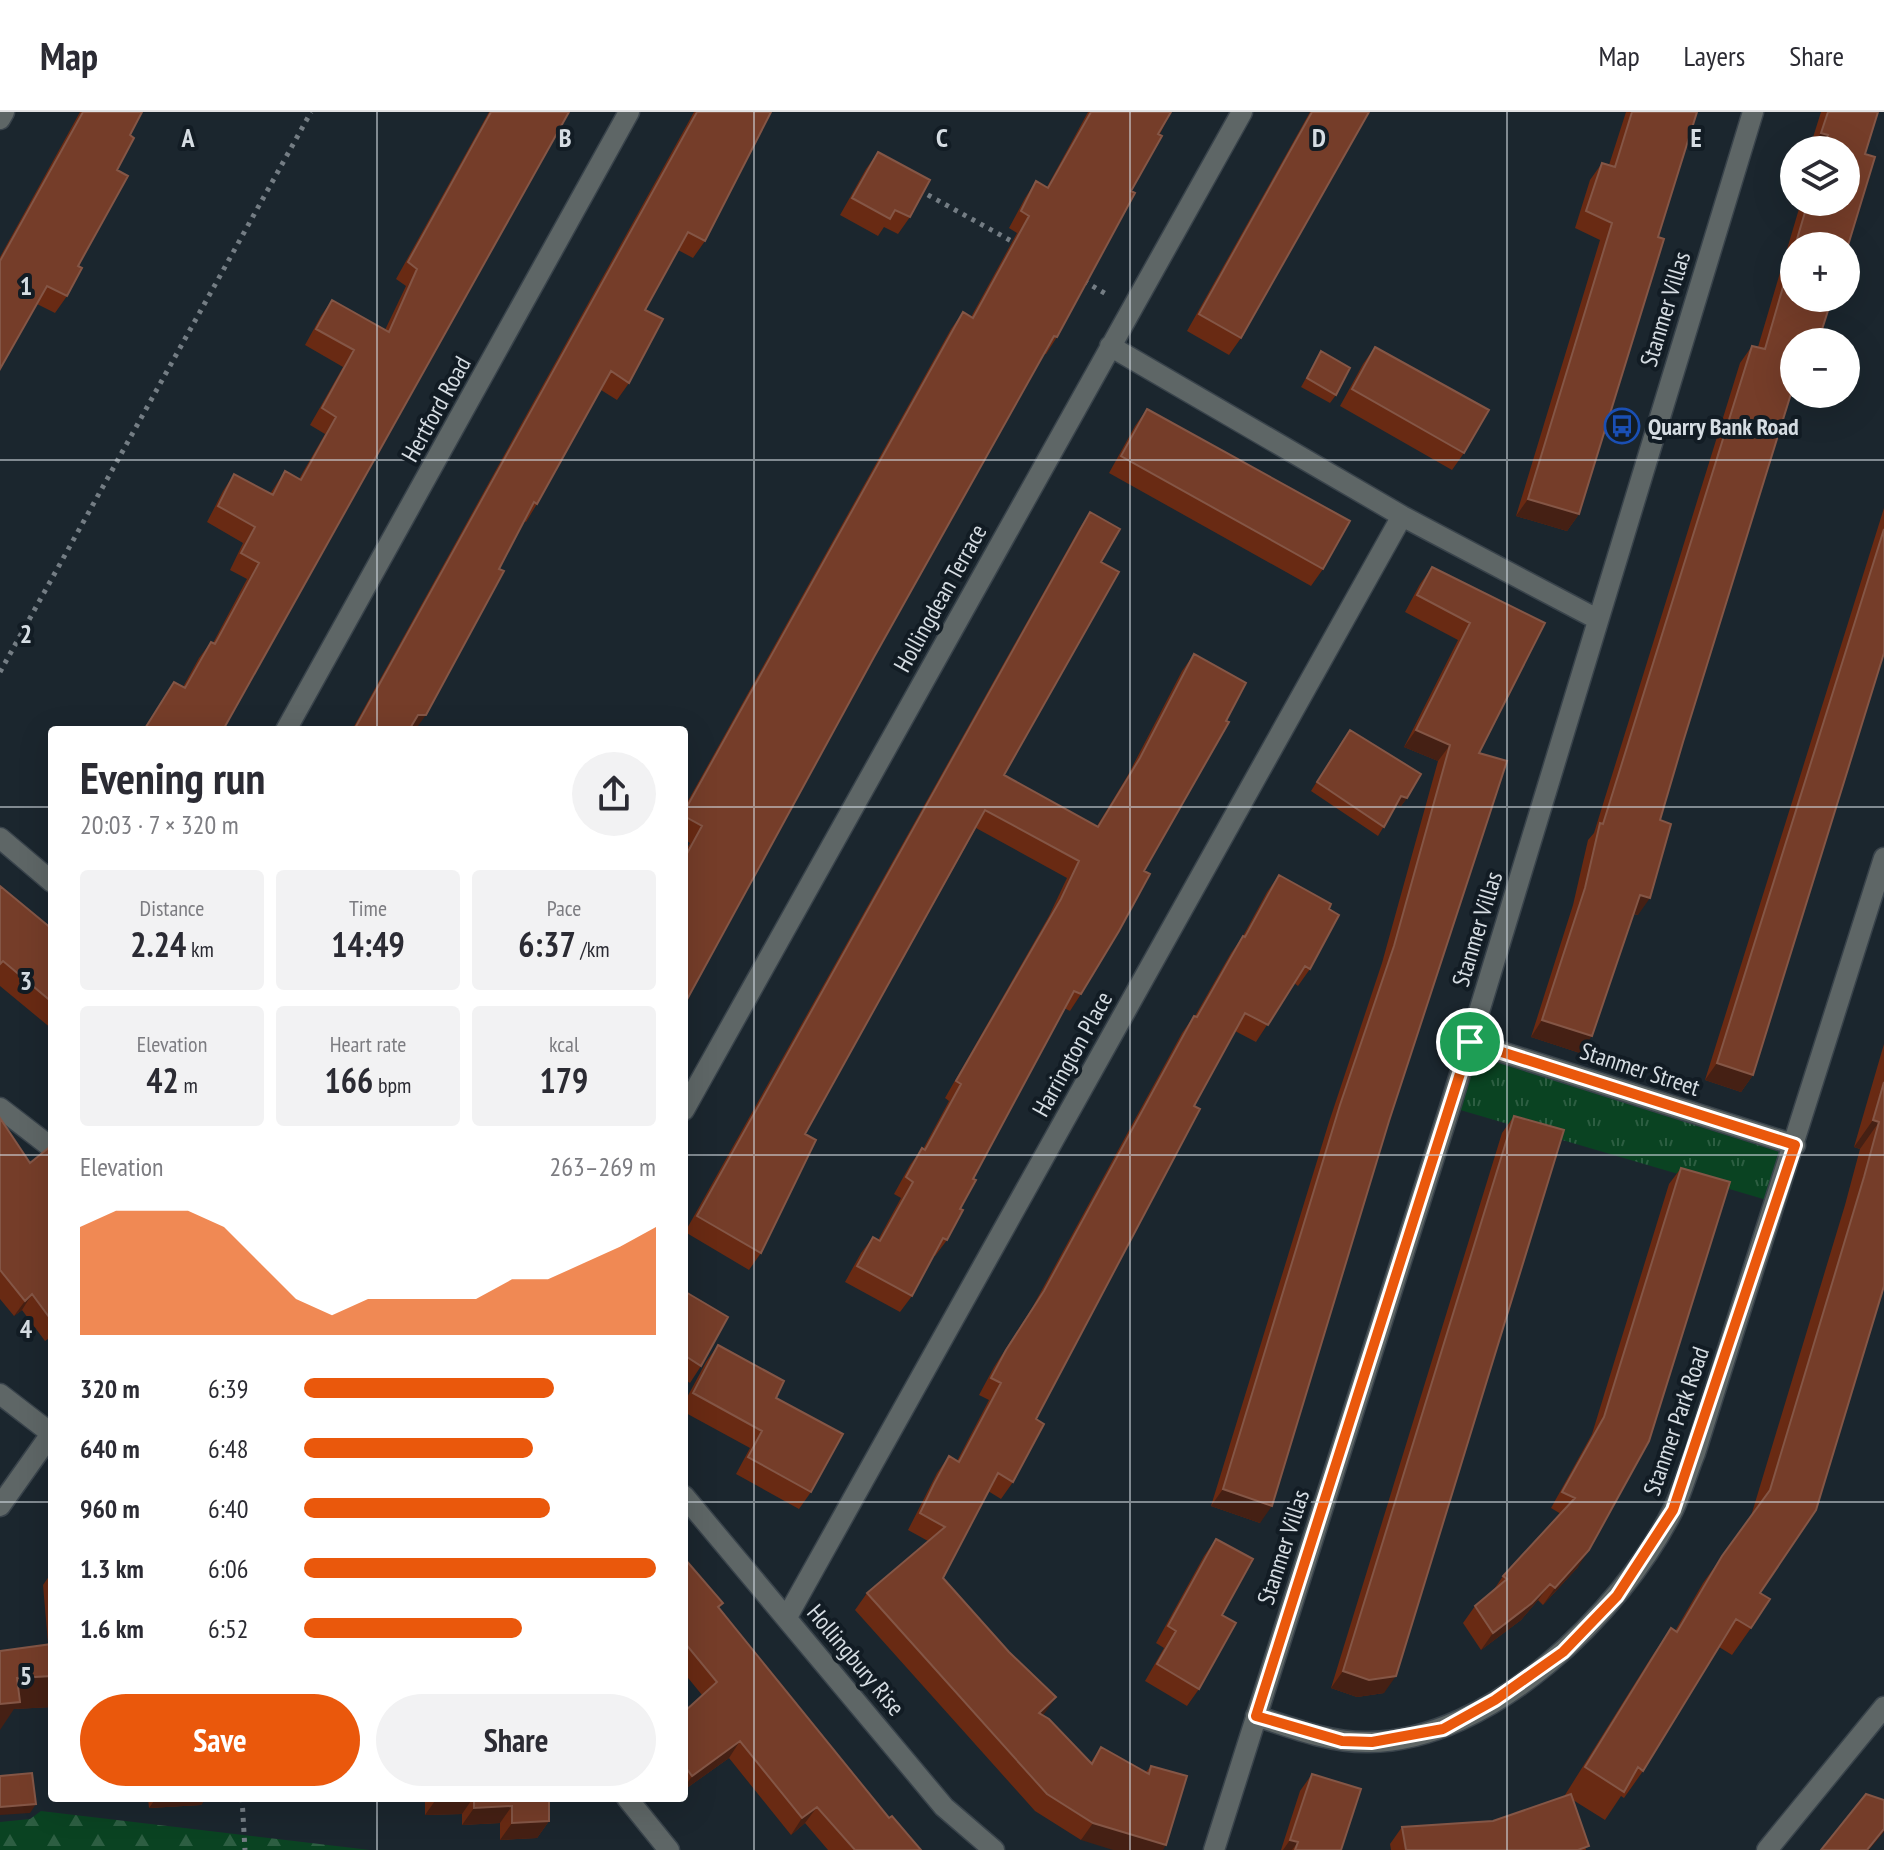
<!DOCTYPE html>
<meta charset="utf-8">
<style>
:root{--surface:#fff;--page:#f2f2f3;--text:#2b2b33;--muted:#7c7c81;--line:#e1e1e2;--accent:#ea580c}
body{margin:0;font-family:"PT Sans Narrow",sans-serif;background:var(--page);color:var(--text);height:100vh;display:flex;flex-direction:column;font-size:30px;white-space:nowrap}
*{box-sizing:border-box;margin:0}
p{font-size:26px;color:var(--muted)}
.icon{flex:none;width:44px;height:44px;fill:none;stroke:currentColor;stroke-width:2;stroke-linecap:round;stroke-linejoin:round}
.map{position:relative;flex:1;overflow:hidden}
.panel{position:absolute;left:48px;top:614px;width:640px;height:1076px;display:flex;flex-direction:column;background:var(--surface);border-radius:8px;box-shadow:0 8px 32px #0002}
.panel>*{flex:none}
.fabs{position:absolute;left:1780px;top:24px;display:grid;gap:16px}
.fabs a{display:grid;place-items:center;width:80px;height:80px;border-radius:50%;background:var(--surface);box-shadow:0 8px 32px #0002;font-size:40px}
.pin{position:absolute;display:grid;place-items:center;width:68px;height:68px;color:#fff;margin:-34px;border:4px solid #fff;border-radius:50%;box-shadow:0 2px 8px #0007}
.round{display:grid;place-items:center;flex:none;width:84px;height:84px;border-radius:42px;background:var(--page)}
.headline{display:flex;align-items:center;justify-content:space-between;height:136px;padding:0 32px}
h1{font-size:44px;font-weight:700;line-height:60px}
.figures{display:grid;grid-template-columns:repeat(3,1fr);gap:12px;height:136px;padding:8px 32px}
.figures div{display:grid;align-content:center;border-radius:8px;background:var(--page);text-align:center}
.figures b{font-size:34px;font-weight:700}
.figures small{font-size:22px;font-weight:400}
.figures p{font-size:22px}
.chart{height:224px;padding:16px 32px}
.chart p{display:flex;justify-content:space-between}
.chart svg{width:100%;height:144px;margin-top:8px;fill:var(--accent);opacity:.7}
.cta{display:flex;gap:16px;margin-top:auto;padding:16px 32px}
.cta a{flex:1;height:92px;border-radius:48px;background:var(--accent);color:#fff;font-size:32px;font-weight:700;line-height:92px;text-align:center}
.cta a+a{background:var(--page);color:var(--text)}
ul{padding:0 32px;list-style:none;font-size:26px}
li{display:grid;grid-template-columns:128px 96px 1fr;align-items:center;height:60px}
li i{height:20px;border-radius:10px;background:var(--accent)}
header{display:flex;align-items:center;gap:48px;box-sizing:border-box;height:112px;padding:0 40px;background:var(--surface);border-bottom:2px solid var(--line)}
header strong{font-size:38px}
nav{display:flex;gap:44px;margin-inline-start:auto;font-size:28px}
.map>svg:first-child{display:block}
</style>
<header>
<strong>Map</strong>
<nav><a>Map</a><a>Layers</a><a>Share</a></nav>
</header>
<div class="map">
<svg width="1884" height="1738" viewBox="0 0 1884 1738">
<defs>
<pattern id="grass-tufts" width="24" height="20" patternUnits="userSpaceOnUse" patternTransform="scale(2)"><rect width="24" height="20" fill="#0a4322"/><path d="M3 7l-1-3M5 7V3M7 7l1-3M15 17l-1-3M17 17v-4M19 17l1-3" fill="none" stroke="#2d5e42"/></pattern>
<pattern id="forest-firs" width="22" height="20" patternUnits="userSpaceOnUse" patternTransform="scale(2)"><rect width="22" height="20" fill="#0a4322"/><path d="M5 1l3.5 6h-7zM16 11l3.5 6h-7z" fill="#2d5e42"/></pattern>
</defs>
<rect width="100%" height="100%" fill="#1b262e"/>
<!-- grass -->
<path fill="url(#grass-tufts)" d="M1470,930L1795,1033L1777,1091L1450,995Z"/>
<!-- forest -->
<path fill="url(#forest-firs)" d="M41,1699L370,1738H0V1710L30,1707Z"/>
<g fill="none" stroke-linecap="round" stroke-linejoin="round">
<!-- service casing -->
<g stroke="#39434b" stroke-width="23">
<path id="service" d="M0,996L52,1036"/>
</g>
<!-- minor casing -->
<g stroke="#39434b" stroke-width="23">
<path id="minor" d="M0,7L4,0
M1110,234L1402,404L1597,507
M286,618L629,0
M0,726L52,770
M1470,930L1795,1033
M684,998L1242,0
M0,1282L52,1322
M684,1384L944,1695L994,1738
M0,1394L51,1322
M787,1505L1402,404
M1256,1604C1293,1616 1330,1631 1369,1630C1491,1629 1621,1501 1673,1398C1682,1380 1687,1360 1695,1341L1884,746
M627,1686L669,1738
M1214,1738L1450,995L1753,0
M1767,1738L1884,1595"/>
</g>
<!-- path -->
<path stroke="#747d84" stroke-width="5" stroke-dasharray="4 6" stroke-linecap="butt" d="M919,78L1015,131
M1084,169L1106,182
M0,560L311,0
M242,1686L245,1738"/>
<!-- service -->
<use href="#service" stroke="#5e6666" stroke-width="20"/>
<!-- minor -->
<use href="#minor" stroke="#5e6666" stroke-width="20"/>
</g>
<!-- wall -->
<path fill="#692a13" d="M80,0H142L130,23L67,184L55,201L37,192L0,257V145Z
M489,0H569L223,618H143L174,570L183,575L199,546L211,530L213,531L247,467L230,458L243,431L207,410L223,379L234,362L270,382L285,359L299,367L325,322L310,313L343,255L305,233L321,204L332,188L385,218L406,174L396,167Z
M694,0H771L705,129L693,146L678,138L645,198L629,271L617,288L601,278L537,392L526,410L524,409L415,618H352Z
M1088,0H1171L1057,225L1046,242H1044L874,545L684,893V742L690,731L684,727V696L951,217L963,200L971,205L1017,121L1009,116L1025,86L1036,69L1047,75Z
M1310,0H1369L1241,226L1229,243L1187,219Z
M1626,0H1697L1658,125L1579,402L1567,419L1516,404L1600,128L1575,116L1590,68L1602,51L1609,53Z
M1821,0H1878L1865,42L1846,134H1794V230L1660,708L1638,803L1633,802L1580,941L1531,925L1573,793L1588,728L1594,721L1740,251L1752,234L1758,235L1801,90H1846V38H1809Z
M878,40L910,105L898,122L884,115L878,124L840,103L866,57Z
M1375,235L1464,341L1452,358L1340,294L1363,252Z
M1321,239L1336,283L1330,291L1301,275Z
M1147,297L1323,457L1311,474L1109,361L1135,314Z
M1884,396V541L1753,963L1741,980L1705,968Z
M1090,400L1101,450L1004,663L1097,714L1128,663L1182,559L1194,542L1144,759L1081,882L1070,899L1064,896L973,1067L947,1128L935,1144L933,1143L912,1184L900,1200L845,1170L861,1141L873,1125L878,1128L901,1086L894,1082L910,1053L922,1036L923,1037L949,989L945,986L1049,804L1067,766L976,716L805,1022L761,1141L749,1158L685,1120L1079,417Z
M1432,455L1545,511L1479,641L1389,1009L1260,1411L1211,1394L1329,1010L1382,851L1438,649L1404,635L1458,528L1405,500L1420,472Z
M1344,626L1407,686L1401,694L1397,693L1378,724L1311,679Z
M1279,763L1329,797L1310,857L1298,874L1294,871L1256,930L1235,919L1194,994L1036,1307L1013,1370L1001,1387L988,1379L943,1466L1043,1603L1091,1650L1101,1635L1146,1660L1151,1654L1187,1664L1081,1728L1035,1699L855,1498L867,1481L928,1429L908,1418L937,1361L949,1344L957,1349L989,1288L979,1283L994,1255L1032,1196L1182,921L1194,904H1195L1231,841L1243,824L1267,780Z
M0,774L52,817V917L0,874Z
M1884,932V1174L1760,1481L1751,1516L1732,1543L1719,1535L1643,1659L1624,1686L1621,1684L1605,1708L1573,1688L1586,1738H1391L1390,1732L1402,1715L1493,1709L1566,1684L1565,1683L1652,1544L1671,1516L1675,1519L1703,1471L1751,1404L1845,1093L1860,1037L1854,1035Z
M1514,1004L1384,1581L1357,1585L1331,1576L1502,1021Z
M0,1006L30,1051L52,1033V1224L45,1229L22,1198L14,1204L0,1187Z
M1681,1056L1578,1455L1543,1493L1538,1488L1521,1508L1481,1538L1463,1511L1475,1494L1493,1479L1503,1464L1561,1402L1551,1396L1592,1322L1669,1072Z
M684,1179L701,1254L690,1271L684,1267Z
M718,1233L776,1286L811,1380L799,1397L736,1362L750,1336L684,1300V1291L706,1250Z
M1216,1427L1222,1503L1199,1577L1187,1594L1145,1569L1164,1536L1156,1531L1204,1444Z
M684,1446L723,1491L719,1496L889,1706L921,1738H828L805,1711L791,1723L729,1646L684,1678V1600L702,1583L684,1561Z
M52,1460V1595L14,1597L48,1531L43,1473Z
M1312,1662L1341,1738H1281L1300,1679Z
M148,1686H206L201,1693L149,1696Z
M384,1686H549V1709L537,1726L500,1728V1711L462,1713V1702L425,1703V1687L384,1689Z"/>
<!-- shaded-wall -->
<path fill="#452014" d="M1821,21L1828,23L1817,38H1810Z
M1528,387L1579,402L1567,419L1516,404Z
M418,603H426L415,618H407Z
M1416,618L1450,633L1438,649L1404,635Z
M1401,684L1407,686L1401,694L1395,692Z
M1640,783L1650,786L1638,803L1628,800Z
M1542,908L1592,924L1580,941L1531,925Z
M1717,951L1753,963L1741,980L1705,968Z
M1873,1008L1879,1010L1860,1037L1854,1035Z
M32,1182L22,1198L14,1204L25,1189Z
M1223,1377L1272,1394L1260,1411L1211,1394Z
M1589,1438L1578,1455L1543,1493L1555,1476Z
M1550,1472L1538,1488L1521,1508L1481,1538L1493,1521Z
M1343,1559L1396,1564L1384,1581L1357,1585L1331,1576Z
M52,1564V1595L14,1597L0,1618V1590L17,1566Z
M1056,1585L1044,1602L1027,1618L1039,1601Z
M740,1629L729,1646L684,1678V1676L692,1664Z
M156,1686H206L201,1693L149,1696Z
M386,1686H426L425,1687L384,1689Z
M437,1686H473L462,1702L425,1703Z
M36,1692L30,1701L0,1703V1695Z
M512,1694L500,1711L462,1713L474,1696Z
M817,1695L805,1711L791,1723L802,1706Z
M549,1709L537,1726L500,1728L512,1711Z
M1093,1711L1166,1733L1163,1738H1113L1081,1728Z
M1884,1717V1720L1869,1738H1867Z
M1290,1728L1298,1730L1292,1738H1283Z"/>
<!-- building -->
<path fill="#753d29" stroke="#845646" stroke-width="2" d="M83,0H142L130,23L134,26L117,58L128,64L78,154L82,156L67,184L47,174L0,257V149Z
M491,0H569L223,618H144L174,570L185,576L211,530L215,532L259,451L241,441L255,415L218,394L234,362L273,383L285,359L301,368L336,305L322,296L354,238L316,217L332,188L389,220L417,157L408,150Z
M697,0H771L705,129L688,120L645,198L663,207L629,271L611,259L537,392L534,390L499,457L504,459L426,603H418L409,618H354Z
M1091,0H1171L1158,22L1162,24L1131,79L1135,81L1057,225L1054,224L874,545L684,893V747L702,714L684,704V700L963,200L973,206L1029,104L1021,99L1036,69L1048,76Z
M1312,0H1369L1241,226L1199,202Z
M1632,0H1697L1658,125L1664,127L1579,402L1528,387L1612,111L1586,99L1602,51L1615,55Z
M1828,0H1878L1865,42L1875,45L1846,140V134H1795L1808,90H1846V38H1823L1828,23L1821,21Z
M878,40L930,68L910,105L895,98L890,107L852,86Z
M1794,137V186H1832L1818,230H1794V272L1683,630L1660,708L1671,712L1650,786L1640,783L1592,924L1542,908L1585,776L1600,711L1603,712L1752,234L1765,237Z
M1375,235L1489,298L1464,341L1352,277Z
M1321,239L1350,256L1336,283L1307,266Z
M1147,297L1350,409L1323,457L1121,344Z
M1090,400L1120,417L1101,450L1119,460L1004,663L1098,715L1140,646L1194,542L1246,571L1226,609L1229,610L1144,759L1150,762L1119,819L1081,882L1074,879L973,1067L976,1068L960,1097L963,1098L947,1128L943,1126L912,1184L857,1154L873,1125L880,1129L913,1070L906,1065L922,1036L925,1038L961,972L956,969L1061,787L1079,749L985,698L805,1022L816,1028L761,1141L697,1104Z
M1884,417V541L1753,963L1717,951Z
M1432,455L1545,511L1479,641L1507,649L1389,1009L1272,1394L1223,1377L1340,993L1394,834L1450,633L1416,618L1470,511L1417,483Z
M1350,618L1421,662L1407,686L1401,684L1384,715L1317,670Z
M1279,763L1331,792L1329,797L1339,803L1310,857L1305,854L1268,913L1245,901L1194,994L1200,997L1036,1307L1044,1312L1013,1370L998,1361L943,1466L1009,1540L1056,1585L1039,1601L1049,1607L1092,1652L1101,1635L1149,1662L1151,1654L1187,1664L1166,1733L1093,1711L1047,1682L867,1481L945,1415L920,1401L934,1372L949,1344L959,1350L1001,1271L991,1266L1006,1238L1044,1179L1194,904L1197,905L1243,824L1245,825Z
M0,774L52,817V890L3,849L0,852Z
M1884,970V1174L1816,1398L1760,1481L1770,1487L1751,1516L1736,1507L1643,1659L1638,1655L1624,1680L1585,1655L1671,1516L1677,1520L1722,1444L1770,1378L1864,1065L1879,1010L1873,1008Z
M1514,1004L1564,1018L1396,1564L1369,1568L1343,1559Z
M0,1006L30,1051L52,1033V1209L32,1182L25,1189L0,1158Z
M1681,1056L1730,1070L1649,1329L1589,1438L1555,1476L1550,1472L1532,1491L1493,1521L1475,1494L1507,1467L1503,1464L1575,1386L1562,1380L1604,1305Z
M684,1179L728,1205L701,1254L684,1243Z
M718,1233L784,1269L776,1286L843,1322L811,1380L748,1345L762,1319L693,1281Z
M1216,1427L1253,1447L1222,1503L1236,1511L1199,1577L1157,1552L1176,1519L1168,1514Z
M684,1446L723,1491L718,1495L889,1706L892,1704L921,1738H855L817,1695L802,1706L740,1629L692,1664L684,1653V1600L717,1570L684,1530Z
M52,1532V1564L17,1566L20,1590L0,1592V1539Z
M32,1661L36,1692L0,1695V1664Z
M1312,1662L1361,1677L1341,1738H1295L1298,1730L1290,1728Z
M1571,1682L1589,1734L1578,1738H1406L1402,1715L1493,1709Z
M1866,1682L1884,1688V1717L1867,1738H1821Z
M474,1686H549V1709L512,1711V1694L474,1696Z"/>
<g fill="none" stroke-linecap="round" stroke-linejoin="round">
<!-- route casing -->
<g stroke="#fff" stroke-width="16">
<path id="route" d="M1470,930L1795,1033L1673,1398L1617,1484L1563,1540L1495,1588L1443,1617L1372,1630L1342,1629L1256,1604Z"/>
</g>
<!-- route -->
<use href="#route" stroke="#ea580c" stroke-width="10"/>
</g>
<!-- grid -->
<path fill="none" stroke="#d6dde3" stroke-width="2" stroke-opacity="0.55" d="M377,0V618M754,0V1738M1130,0V1738M1507,0V1738M0,348H1884M0,695H52M684,695H1884M0,1043H52M684,1043H1884M0,1390H52M684,1390H1884M377,1686V1738"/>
<!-- icons -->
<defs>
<g id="bus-ring" transform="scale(1.8)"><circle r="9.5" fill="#121c24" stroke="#1a4fb4" stroke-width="1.5"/><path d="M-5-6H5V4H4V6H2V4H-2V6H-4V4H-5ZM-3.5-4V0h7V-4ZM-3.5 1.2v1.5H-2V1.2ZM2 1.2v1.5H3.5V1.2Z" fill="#1a4fb4"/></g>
</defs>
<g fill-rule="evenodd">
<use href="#bus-ring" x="1622" y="314"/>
</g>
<g text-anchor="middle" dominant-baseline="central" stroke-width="8" stroke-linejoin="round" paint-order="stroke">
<!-- street labels -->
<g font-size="24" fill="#d6dde3" stroke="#121c24">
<text transform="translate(1665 197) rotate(-73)">Stanmer Villas</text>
<text transform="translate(436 297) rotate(-61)">Hertford Road</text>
<text transform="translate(940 486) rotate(-61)">Hollingdean Terrace</text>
<text transform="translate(1477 817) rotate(-73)">Stanmer Villas</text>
<text transform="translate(1072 942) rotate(-61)">Harrington Place</text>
<text transform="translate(1640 957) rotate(18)">Stanmer Street</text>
<text transform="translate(1676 1309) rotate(-71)">Stanmer Park Road</text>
<text transform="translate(1283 1435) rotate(-72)">Stanmer Villas</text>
<text transform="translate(856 1548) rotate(50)">Hollingbury Rise</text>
</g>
<!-- poi labels -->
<g font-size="24" font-weight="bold" fill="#d6dde3" stroke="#121c24" text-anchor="start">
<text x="1648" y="314">Quarry Bank Road</text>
</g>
</g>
<g font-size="26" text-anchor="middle" font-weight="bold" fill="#d6dde3" stroke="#121c24" stroke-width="8" stroke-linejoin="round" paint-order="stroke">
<text x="188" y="35">A</text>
<text x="565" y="35">B</text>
<text x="942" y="35">C</text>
<text x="1319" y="35">D</text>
<text x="1696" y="35">E</text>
<text x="26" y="183">1</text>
<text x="26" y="531">2</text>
<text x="26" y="878">3</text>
<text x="26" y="1226">4</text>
<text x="26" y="1573">5</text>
</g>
</svg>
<div class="fabs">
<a><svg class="icon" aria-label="layers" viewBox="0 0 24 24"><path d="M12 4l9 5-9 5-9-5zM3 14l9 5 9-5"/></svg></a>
<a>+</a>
<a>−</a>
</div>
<div class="pin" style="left:1470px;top:930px;background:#1e9e55"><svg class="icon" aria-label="arrive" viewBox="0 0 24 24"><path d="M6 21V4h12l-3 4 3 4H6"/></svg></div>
<section class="panel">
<div class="headline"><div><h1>Evening run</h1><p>20:03 · 7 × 320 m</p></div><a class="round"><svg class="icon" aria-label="share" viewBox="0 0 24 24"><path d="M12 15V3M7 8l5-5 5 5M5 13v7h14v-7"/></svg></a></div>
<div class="figures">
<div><p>Distance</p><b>2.24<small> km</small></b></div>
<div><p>Time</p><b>14:49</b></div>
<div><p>Pace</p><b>6:37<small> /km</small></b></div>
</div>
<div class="figures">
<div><p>Elevation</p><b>42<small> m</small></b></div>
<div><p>Heart rate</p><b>166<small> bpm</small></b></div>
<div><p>kcal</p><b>179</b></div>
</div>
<div class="chart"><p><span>Elevation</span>263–269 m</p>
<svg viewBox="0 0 160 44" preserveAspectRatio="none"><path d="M0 44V11L10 6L20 6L30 6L40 11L50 22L60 33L70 38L80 33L90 33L100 33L110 33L120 27L130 27L140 22L150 17L160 11V44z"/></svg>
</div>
<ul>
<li><b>320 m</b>6:39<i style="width:71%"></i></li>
<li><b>640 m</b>6:48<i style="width:65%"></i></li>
<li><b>960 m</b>6:40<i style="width:70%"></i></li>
<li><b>1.3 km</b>6:06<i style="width:100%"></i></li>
<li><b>1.6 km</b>6:52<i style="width:62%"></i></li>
</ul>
<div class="cta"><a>Save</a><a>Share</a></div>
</section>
</div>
